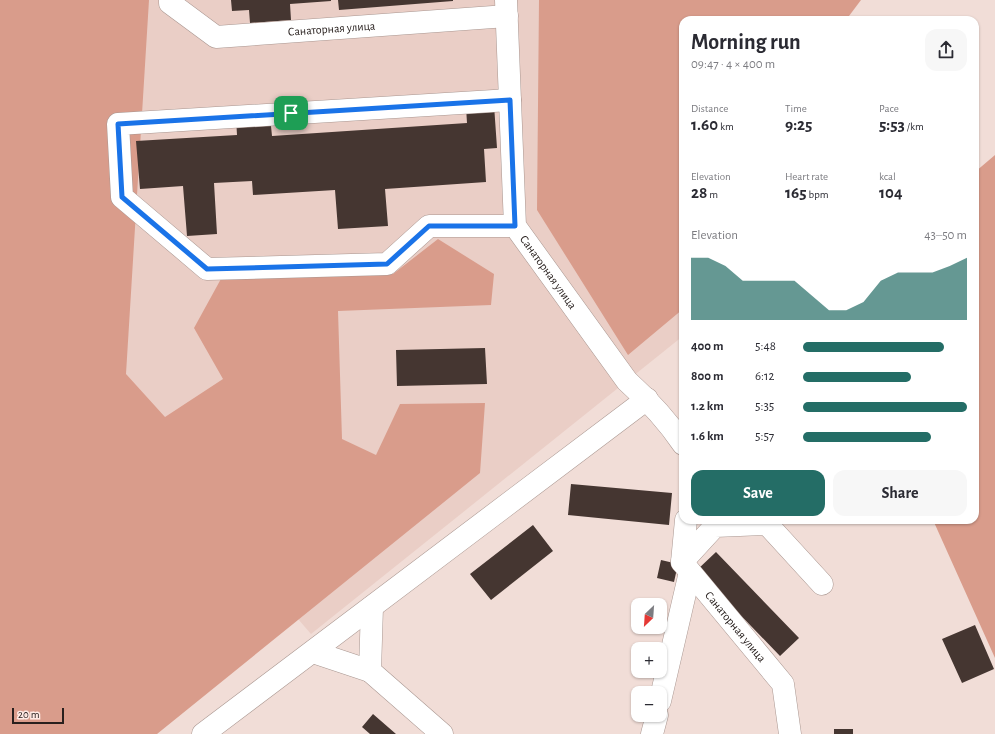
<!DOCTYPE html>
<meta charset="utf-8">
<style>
:root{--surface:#fff;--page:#f7f7f7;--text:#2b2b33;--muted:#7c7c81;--accent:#246d66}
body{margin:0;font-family:"Alegreya Sans",sans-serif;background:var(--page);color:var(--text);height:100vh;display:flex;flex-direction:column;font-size:15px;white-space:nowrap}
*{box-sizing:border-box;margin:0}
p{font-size:13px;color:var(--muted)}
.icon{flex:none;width:22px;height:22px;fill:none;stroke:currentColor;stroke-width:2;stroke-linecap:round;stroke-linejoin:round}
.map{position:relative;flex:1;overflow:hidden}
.sheet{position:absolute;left:679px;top:16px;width:300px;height:508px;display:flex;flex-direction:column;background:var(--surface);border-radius:12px;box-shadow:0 1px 3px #0004}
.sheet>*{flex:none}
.needle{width:26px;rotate:205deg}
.buttons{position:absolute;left:631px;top:598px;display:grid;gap:8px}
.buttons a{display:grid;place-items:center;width:36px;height:36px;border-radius:8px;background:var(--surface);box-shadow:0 1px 3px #0004;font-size:20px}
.scale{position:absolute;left:12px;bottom:10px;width:52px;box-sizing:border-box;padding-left:4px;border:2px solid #28201e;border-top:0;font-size:11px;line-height:14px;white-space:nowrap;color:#28201e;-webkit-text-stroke:3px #ffeae4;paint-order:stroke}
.pin{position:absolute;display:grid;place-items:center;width:34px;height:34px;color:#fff;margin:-17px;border-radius:8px;box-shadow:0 2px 6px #0006}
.round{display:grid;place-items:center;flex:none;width:42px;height:42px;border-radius:12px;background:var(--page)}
.headline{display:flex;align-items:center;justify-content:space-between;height:68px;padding:0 12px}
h1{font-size:22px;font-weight:700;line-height:30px}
.metrics{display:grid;grid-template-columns:repeat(3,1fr);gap:6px;height:68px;padding:4px 12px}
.metrics div{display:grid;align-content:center}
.metrics b{font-size:17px;font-weight:700}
.metrics small{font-size:11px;font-weight:400}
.metrics p{font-size:11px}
.chart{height:112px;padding:8px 12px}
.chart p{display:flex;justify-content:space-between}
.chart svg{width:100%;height:72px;margin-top:4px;fill:var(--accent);opacity:.7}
.action{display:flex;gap:8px;margin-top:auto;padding:8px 12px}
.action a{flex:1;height:46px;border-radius:12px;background:var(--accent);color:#fff;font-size:16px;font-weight:700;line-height:46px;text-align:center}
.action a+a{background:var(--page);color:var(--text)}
ul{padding:0 12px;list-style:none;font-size:13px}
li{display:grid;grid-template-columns:64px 48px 1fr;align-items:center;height:30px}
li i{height:10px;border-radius:5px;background:var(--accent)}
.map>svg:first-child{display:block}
</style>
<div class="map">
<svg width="995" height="734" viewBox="0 0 995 734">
<rect width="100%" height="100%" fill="#f1ddd7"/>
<!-- built -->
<path fill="#eacec6" d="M72,0H674L683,20V336L311,634L86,373Z"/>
<!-- forest -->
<path fill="#d99c8b" d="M0,0H149L126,374L165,417L223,379L194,328L222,277L393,274L438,239L494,274L491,305L338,311L342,439L376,455L400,404L485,403L480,473L157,734H0Z
M539,0H861L846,20H683V309L628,355L537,210Z
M995,155V658L933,520H975V172Z"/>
<!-- building -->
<path fill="#453631" d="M231,0H331V1L290,4L291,20L250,23L249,10L232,11Z
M338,0H453V1L339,10Z
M494,105L497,148L484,149L486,182L385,189L388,226L338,229L335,190L253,195L252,181L214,183L217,234L187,236L183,186L140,189L136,141L237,135L236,118L270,116L272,136L467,123L466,107Z
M485,348L487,384L397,386L396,350Z
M571,484L672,493L669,525L568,515Z
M533,525L553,551L491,600L470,574Z
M716,552L799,638L780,656L697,570Z
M661,560L678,564L674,582L657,578Z
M975,625L994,669L962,683L942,639Z
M373,714L396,734H370L362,727Z
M834,729H853V734H834Z"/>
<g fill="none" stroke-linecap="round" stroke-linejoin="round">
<!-- minor casing -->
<g stroke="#a99690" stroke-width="23">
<g id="minor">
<path id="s1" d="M170,0V3L216,37L507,16"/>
<path id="s2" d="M506,0L515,226L627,381C648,400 667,420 683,444"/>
<path d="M510,100L118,124L122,197L207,269L387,264L429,226H515"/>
<path id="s3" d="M686,520L682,562L783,684L790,734"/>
<path d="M682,562L715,526L767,524L822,584"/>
<path d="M372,607L370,671L442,734"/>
<path d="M313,652L370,671"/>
<path d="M660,701L690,572"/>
<path d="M203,734L647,399"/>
<path d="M652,734L657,715"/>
</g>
</g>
<!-- minor -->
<use href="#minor" stroke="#fff" stroke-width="22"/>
</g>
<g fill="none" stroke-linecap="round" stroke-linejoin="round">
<!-- route casing -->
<g stroke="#fff" stroke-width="8">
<path id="route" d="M510,100L515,226H429L387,264L207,269L122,197L118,124Z"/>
</g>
<!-- route -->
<use href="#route" stroke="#1a73e8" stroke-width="5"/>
</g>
<g text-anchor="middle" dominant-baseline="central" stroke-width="4" stroke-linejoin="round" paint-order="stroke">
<!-- street labels -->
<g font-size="12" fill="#28201e" stroke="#ffeae4">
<text stroke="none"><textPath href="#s1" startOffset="176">Санаторная улица</textPath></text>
<text stroke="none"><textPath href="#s2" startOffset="283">Санаторная улица</textPath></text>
<text stroke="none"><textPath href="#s3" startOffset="126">Санаторная улица</textPath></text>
</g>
</g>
</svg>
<div class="buttons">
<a><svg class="needle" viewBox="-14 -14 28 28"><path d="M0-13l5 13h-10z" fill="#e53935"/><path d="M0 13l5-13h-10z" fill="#7c7c81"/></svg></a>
<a>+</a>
<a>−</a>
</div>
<div class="scale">20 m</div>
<div class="pin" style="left:291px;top:113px;background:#1e9e55"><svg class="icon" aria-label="arrive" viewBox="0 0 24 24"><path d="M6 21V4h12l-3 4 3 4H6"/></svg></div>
<section class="sheet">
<div class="headline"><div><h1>Morning run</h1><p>09:47 · 4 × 400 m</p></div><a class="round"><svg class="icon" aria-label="share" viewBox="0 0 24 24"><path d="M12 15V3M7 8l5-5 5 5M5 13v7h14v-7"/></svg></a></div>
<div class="metrics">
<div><p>Distance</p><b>1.60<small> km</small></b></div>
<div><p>Time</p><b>9:25</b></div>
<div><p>Pace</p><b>5:53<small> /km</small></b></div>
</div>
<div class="metrics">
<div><p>Elevation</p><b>28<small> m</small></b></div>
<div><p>Heart rate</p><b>165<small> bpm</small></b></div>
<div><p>kcal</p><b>104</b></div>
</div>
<div class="chart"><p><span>Elevation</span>43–50 m</p>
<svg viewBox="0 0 160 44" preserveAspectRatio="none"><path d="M0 44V6L10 6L20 11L30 20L40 20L50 20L60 20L70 29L80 38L90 38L100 33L110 20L120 15L130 15L140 15L150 11L160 6V44z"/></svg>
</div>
<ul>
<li><b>400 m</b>5:48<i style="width:86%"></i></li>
<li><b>800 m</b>6:12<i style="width:66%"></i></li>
<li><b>1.2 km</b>5:35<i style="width:100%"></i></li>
<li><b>1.6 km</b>5:57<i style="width:78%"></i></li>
</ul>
<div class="action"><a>Save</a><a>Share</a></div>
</section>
</div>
